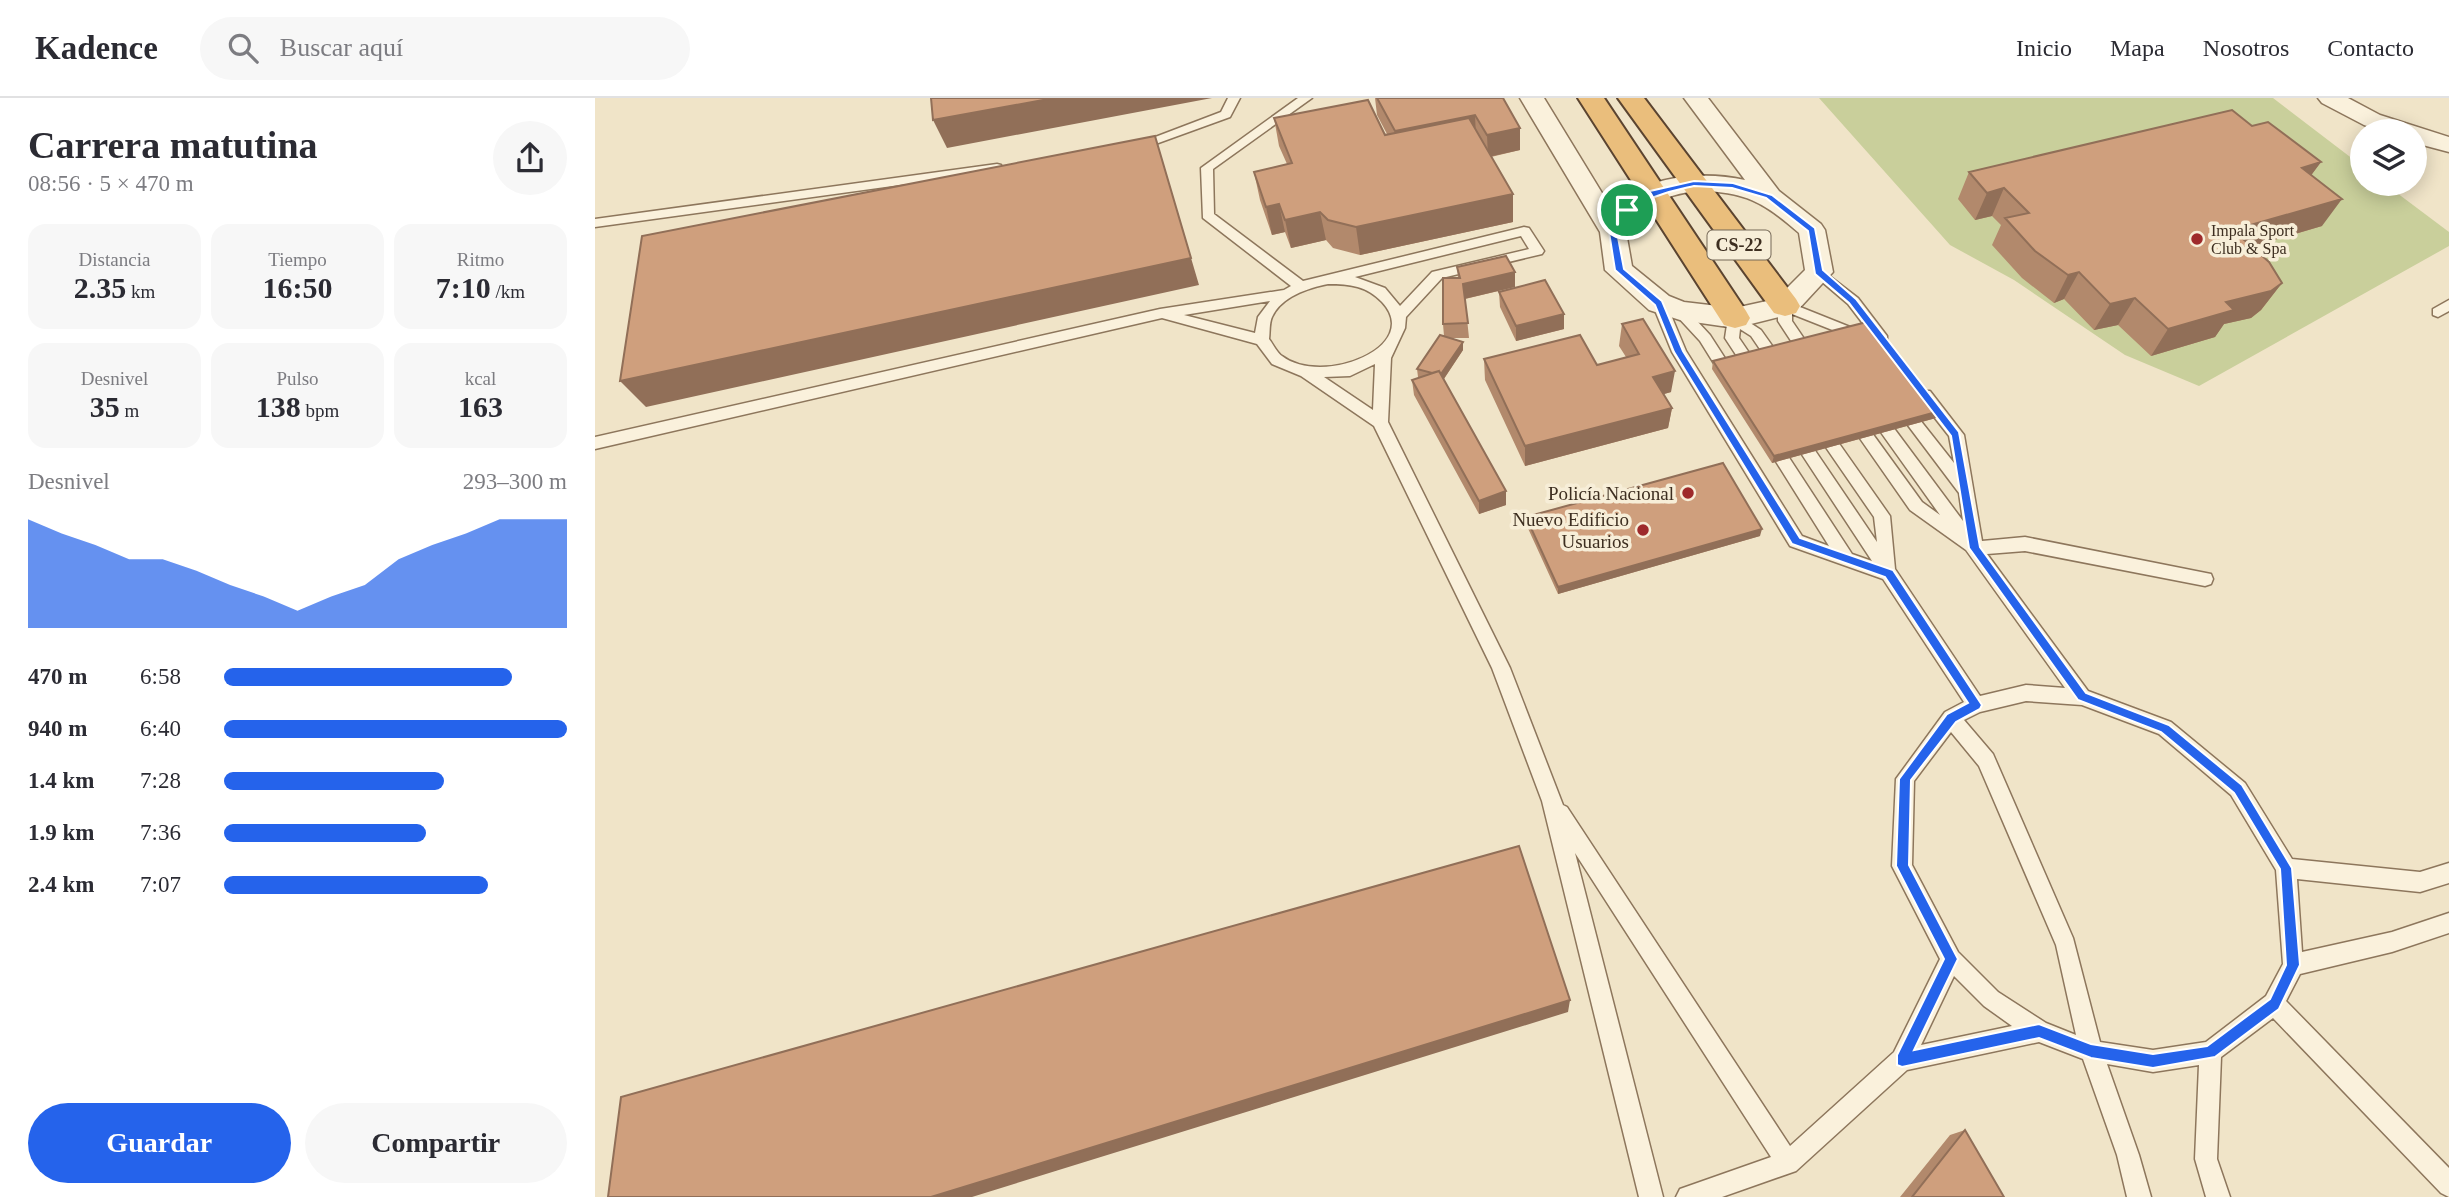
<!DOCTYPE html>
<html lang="es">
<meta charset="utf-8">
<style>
:root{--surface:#fff;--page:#f7f7f7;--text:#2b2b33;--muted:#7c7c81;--line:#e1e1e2;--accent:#2563eb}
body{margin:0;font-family:"Times New Roman",serif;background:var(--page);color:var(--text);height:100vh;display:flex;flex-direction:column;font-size:26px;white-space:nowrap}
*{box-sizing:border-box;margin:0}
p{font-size:23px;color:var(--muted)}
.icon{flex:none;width:38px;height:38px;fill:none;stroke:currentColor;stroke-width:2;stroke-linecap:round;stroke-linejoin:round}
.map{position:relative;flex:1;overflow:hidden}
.details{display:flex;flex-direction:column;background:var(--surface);width:595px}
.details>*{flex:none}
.fabs{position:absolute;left:1755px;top:21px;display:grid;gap:14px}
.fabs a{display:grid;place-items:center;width:77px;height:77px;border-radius:50%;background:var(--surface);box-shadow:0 4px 18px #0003;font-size:35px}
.pin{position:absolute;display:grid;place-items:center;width:60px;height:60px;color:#fff;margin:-30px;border:4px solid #fff;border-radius:50%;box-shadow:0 2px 7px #0007}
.round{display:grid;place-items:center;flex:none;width:74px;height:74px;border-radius:37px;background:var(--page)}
.head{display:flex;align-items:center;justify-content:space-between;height:119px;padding:0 28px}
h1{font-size:38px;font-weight:700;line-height:52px}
.figures{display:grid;grid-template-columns:repeat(3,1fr);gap:10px;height:119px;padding:7px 28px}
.figures div{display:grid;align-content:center;border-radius:18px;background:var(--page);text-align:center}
.figures b{font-size:30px;font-weight:700}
.figures small{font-size:19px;font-weight:400}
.figures p{font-size:19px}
.chart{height:196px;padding:14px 28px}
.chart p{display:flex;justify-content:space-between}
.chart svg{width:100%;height:126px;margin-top:7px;fill:var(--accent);opacity:.7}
.cta{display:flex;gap:14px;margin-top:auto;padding:14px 28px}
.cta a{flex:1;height:80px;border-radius:42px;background:var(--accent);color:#fff;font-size:28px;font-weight:700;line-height:80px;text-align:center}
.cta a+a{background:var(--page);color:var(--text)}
ul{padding:0 28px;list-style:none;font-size:23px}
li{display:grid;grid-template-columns:112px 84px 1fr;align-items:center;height:52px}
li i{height:18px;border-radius:9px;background:var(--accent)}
header{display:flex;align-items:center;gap:42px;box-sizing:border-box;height:98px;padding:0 35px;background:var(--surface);border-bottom:2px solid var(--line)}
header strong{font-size:33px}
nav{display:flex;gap:38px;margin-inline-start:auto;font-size:24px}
.search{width:490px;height:63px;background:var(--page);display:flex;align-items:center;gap:18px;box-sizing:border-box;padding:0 24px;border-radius:38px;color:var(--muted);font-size:26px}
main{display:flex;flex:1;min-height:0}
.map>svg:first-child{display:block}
</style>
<header>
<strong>Kadence</strong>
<div class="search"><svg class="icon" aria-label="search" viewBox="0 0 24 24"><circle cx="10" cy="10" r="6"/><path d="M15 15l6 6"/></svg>Buscar aquí</div>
<nav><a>Inicio</a><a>Mapa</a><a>Nosotros</a><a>Contacto</a></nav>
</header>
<main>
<section class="details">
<div class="head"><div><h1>Carrera matutina</h1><p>08:56 · 5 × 470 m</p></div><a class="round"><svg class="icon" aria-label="share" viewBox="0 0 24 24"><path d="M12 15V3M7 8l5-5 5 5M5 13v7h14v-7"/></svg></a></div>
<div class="figures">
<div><p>Distancia</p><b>2.35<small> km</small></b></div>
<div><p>Tiempo</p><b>16:50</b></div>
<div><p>Ritmo</p><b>7:10<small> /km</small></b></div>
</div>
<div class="figures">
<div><p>Desnivel</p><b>35<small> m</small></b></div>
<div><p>Pulso</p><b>138<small> bpm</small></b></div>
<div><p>kcal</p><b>163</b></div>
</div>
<div class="chart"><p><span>Desnivel</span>293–300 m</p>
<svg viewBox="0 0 160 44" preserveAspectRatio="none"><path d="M0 44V6L10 11L20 15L30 20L40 20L50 24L60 29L70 33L80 38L90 33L100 29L110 20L120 15L130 11L140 6L150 6L160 6V44z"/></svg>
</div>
<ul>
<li><b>470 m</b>6:58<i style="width:84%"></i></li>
<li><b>940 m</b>6:40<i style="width:100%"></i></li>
<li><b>1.4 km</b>7:28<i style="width:64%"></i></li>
<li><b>1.9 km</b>7:36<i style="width:59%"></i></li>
<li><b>2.4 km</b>7:07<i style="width:77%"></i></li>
</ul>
<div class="cta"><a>Guardar</a><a>Compartir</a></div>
</section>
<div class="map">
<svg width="1854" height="1099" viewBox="0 0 1854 1099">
<rect width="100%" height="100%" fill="#f0e4c8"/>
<!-- green -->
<path fill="#c9cf9b" d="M1224,0H1678L1767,68L1768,86H1790L1854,134V148L1604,288L1530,257L1419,182L1355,147Z"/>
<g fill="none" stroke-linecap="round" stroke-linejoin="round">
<!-- service casing -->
<g stroke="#8d765c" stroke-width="3">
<path id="service" d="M633,0H645L635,19L544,52L534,49L626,14Z
M703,0H717L618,71L619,116L708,183L929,129L934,130L949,153L947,156L847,180L811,219L810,230L796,260L793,324L915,570L968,707L972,709L1195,1048L1299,954L1345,861L1297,768L1301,681L1350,614L1369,604L1288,481L1195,448L1077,254L1057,205L1064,200L1071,205L1091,253L1207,438L1234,448L1180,362L1188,356L1193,358L1257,456L1277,463L1206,355L1209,351H1219L1282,444L1279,419L1230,348L1238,342L1243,344L1295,418L1300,471L1385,598L1431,587L1470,590L1371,452L1315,412L1264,339L1272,333L1277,335L1327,404L1345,417L1285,333L1288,329H1298L1368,423L1364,395L1312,326L1315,322H1325L1359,365L1354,338L1325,301L1323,297L1325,293H1335L1369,337L1387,443L1430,439L1616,476L1618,481L1616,486L1610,488L1430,453L1392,456L1493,593L1576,624L1650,685L1697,761L1825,774L1854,765V785L1825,794L1702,781L1707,854L1797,834L1854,815V835L1797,854L1705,876L1691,903L1854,1070V1099L1846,1095L1678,920L1626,959L1622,1061L1635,1099H1611L1600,1061L1604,967L1558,974L1512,966L1544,1057L1556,1099H1532L1522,1057L1488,961L1444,944L1312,972L1201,1073L1127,1099H1081L1085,1091L1176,1059L980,755L1068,1099H1044L947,703L897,570L779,328L706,278L677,266L662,246L567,220L0,351V339L565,211L689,192L696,188L608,120L606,70ZM926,138L934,151L837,174L805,208L790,190L760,179ZM733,186C755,186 772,188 787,204C829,249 727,289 687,258C682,255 678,246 674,241C675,235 674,225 677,219C686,199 713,190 733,186ZM675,203L663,219L660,235L589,217ZM780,266L778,312L729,279L755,278ZM1431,603L1487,607L1564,636L1636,697L1681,772L1688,866L1671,898L1611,944L1558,952L1505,944L1478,840L1398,656L1369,622L1385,614ZM1356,634L1384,668L1461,847L1481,937L1451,925L1403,894L1363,854L1317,767L1319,683ZM1359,878L1389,908L1417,928L1326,947Z
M402,66L406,67V73L0,129V121Z
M1224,170L1263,200L1292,238V244H1282L1253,206L1219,177L1217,174Z
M1854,202V213L1843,219L1838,217V211Z
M1190,203L1255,229L1260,236L1253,241L1245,235L1197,216V223L1214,248L1212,252H1202L1183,223V208Z
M1085,208L1090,210L1115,237L1135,268L1133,272H1123L1105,243L1080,216L1078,213Z
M1140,215L1166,232L1183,256L1181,260H1171L1156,238L1145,231L1144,240L1159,262L1157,266H1147L1130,240L1133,220Z"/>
</g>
<!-- minor casing -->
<g stroke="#8d765c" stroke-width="3">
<path id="minor" d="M925,0H949L1018,113C1046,76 1109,73 1150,82L1089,0H1113L1184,93L1226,126L1230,132L1238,174L1200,215L1140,230L1085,222L1054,212L1010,172L1005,134ZM1101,93C1149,93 1169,104 1204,135L1210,172L1181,201L1140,210L1089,204L1074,198L1037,168L1031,134C1046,106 1071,97 1101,93Z
M1723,0H1753L1785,17L1854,39V54L1820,45V33H1787L1769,27L1727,5Z"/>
</g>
<!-- trunk casing -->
<g stroke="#5b4430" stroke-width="4">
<path id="trunk" d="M983,0H1009L1151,213L1155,220L1151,227L1140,230L1129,227Z
M1023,0H1049L1201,201L1205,208L1201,215L1190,218L1179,215Z"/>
</g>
<!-- service -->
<use href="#service" fill="#faf1dc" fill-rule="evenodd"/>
<!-- minor -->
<use href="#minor" fill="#faf1dc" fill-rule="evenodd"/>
<!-- trunk -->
<use href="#trunk" fill="#eabe7c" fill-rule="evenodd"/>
</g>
<!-- wall -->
<path fill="#b2896c" d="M780,0H908L925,30V52L896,59L918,96V124L765,157L738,150L731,142L696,150L690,134L677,137L665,102L659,74L692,66L684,48L679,20L792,36L782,17Z
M1657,28L1726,64L1716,77L1727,128L1656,149L1687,185L1666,212L1656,220L1629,226L1620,239L1556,258L1523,227L1499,232L1469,201L1459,205L1427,180L1397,147L1406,127L1397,118L1380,122L1363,101L1374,74Z
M862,169L920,189L870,201L874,240H857L868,244V252L849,281L911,407L884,416L819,297L817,282L824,280L823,279L822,271L849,238L848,226L863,180Z
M904,194L969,231L921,243L905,209Z
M1027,226L1076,294L1069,296L1077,310L1073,330L930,368L890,282L889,261L1002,267L1031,259L1024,248Z
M1118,263L1341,320L1177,365L1117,271Z
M931,419L1165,438L963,496L931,426Z
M1370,1032L1409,1099H1305L1355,1037Z"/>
<!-- shaded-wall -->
<path fill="#916f58" d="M459,0H617L352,50L338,22Z
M880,17L881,39L802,55L800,33Z
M925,30V52L893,59L892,37Z
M560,38L604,187L51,309L25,283Z
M1726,64L1706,91L1707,70Z
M1409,90L1397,118L1380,122L1392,95Z
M918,96V124L765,157L761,129Z
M1747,101L1727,128L1620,159L1638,132Z
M684,106L690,134L677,137L671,109Z
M725,114L731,142L696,150L690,122Z
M920,174V189L869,201L868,186Z
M1484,174L1469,201L1459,205L1473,177Z
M1687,185L1666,212L1656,220L1629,226L1620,239L1556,258L1573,231L1631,204Z
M1540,200L1523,227L1499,232L1515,206Z
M969,216V231L921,243V228Z
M868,244V252L846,285L845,277Z
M1080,273L1076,294L1055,300L1058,279Z
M1077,310L1073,330L930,368V348Z
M1345,313L1341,320L1177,365L1179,358Z
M911,393V407L884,416V403Z
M1167,431L1165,438L963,496V489Z
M975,902L973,914L377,1099H336Z"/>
<!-- building -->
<path fill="#cf9f7d" stroke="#916f58" stroke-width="2" d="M336,0H459L338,22Z
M782,0H908L925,30L892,37L880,17L800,33Z
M773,2L790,37L874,20L918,96L761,129L733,122L725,114L690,122L684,106L671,109L659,74L697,65L679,20Z
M1637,12L1657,28L1673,24L1726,64L1707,70L1747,101L1638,132L1674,164L1687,185L1676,193L1631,204L1639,212L1573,231L1540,200L1515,206L1484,174L1473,177L1440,153L1410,120L1434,115L1409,90L1392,95L1374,74Z
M560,38L596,160L25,283L47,138Z
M911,158L920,174L868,186L873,225L848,226V180H865L862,169Z
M950,182L969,216L921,228L904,194Z
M1048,221L1080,273L1058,279L1077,310L930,348L889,261L985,237L1002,267L1044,256L1027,226Z
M1276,223L1345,313L1179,358L1118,263Z
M845,237L868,244L846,276L844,273L837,275L822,271Z
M844,273L911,393L884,403L817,282Z
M1128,365L1167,431L963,489L931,419Z
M924,748L975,902L336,1099H13L26,999Z
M1370,1032L1409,1099H1317Z"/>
<!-- route -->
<path fill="#2563eb" stroke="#fff" stroke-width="2" fill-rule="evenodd" d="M1099,83L1138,85L1177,97L1220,130L1228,172L1261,201L1364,334L1385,449L1491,595L1574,627L1647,687L1697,770L1705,867L1684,911L1620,959L1558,970L1496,960L1444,940L1307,969L1302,967V957L1349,861L1301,768L1304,681L1352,616L1373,605L1290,479L1197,446L1079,254L1060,207L1020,172L1014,134L1029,110L1055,93ZM1099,88L1137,90L1171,100L1213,133L1220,176L1254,205L1356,338L1374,450L1483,602L1566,634L1639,695L1685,771L1691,867L1675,901L1612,948L1558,956L1496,946L1444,926L1319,952L1363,861L1314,767L1316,682L1361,624L1385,611L1387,607L1298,472L1205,440L1088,253L1067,203L1029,171L1022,134C1044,99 1061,97 1099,88Z"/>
<!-- markers -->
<g fill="#9e2a2b" stroke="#f7eed8" stroke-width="2.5">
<circle cx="1602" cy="141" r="7"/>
<circle cx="1093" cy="395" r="7"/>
<circle cx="1048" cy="432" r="7"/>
</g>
<g text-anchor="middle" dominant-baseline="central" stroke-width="7" stroke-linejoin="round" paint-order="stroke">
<!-- far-poi labels -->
<g font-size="16" fill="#3d2e20" stroke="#f7eed8" text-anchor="start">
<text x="1616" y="132">Impala Sport<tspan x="1616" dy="18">Club &amp; Spa</tspan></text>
</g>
<!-- shield labels -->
<rect fill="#f7eed8" stroke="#756857" stroke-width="2" x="1112.5" y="132.5" width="63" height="29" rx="5"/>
<g font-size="18" font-weight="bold" fill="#3d2e20">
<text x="1144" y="147">CS-22</text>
</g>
<!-- poi labels -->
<g font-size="19" fill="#3d2e20" stroke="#f7eed8" text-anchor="end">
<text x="1079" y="395">Policía Nacional</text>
<text x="1034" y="421">Nuevo Edificio<tspan x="1034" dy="22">Usuarios</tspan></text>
</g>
</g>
</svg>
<div class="fabs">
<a><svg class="icon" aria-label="layers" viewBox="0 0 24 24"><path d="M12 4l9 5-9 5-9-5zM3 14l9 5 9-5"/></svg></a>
</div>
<div class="pin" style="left:1032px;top:112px;background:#1e9e55"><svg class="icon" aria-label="arrive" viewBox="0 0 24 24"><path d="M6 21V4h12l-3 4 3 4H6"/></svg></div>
</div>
</main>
